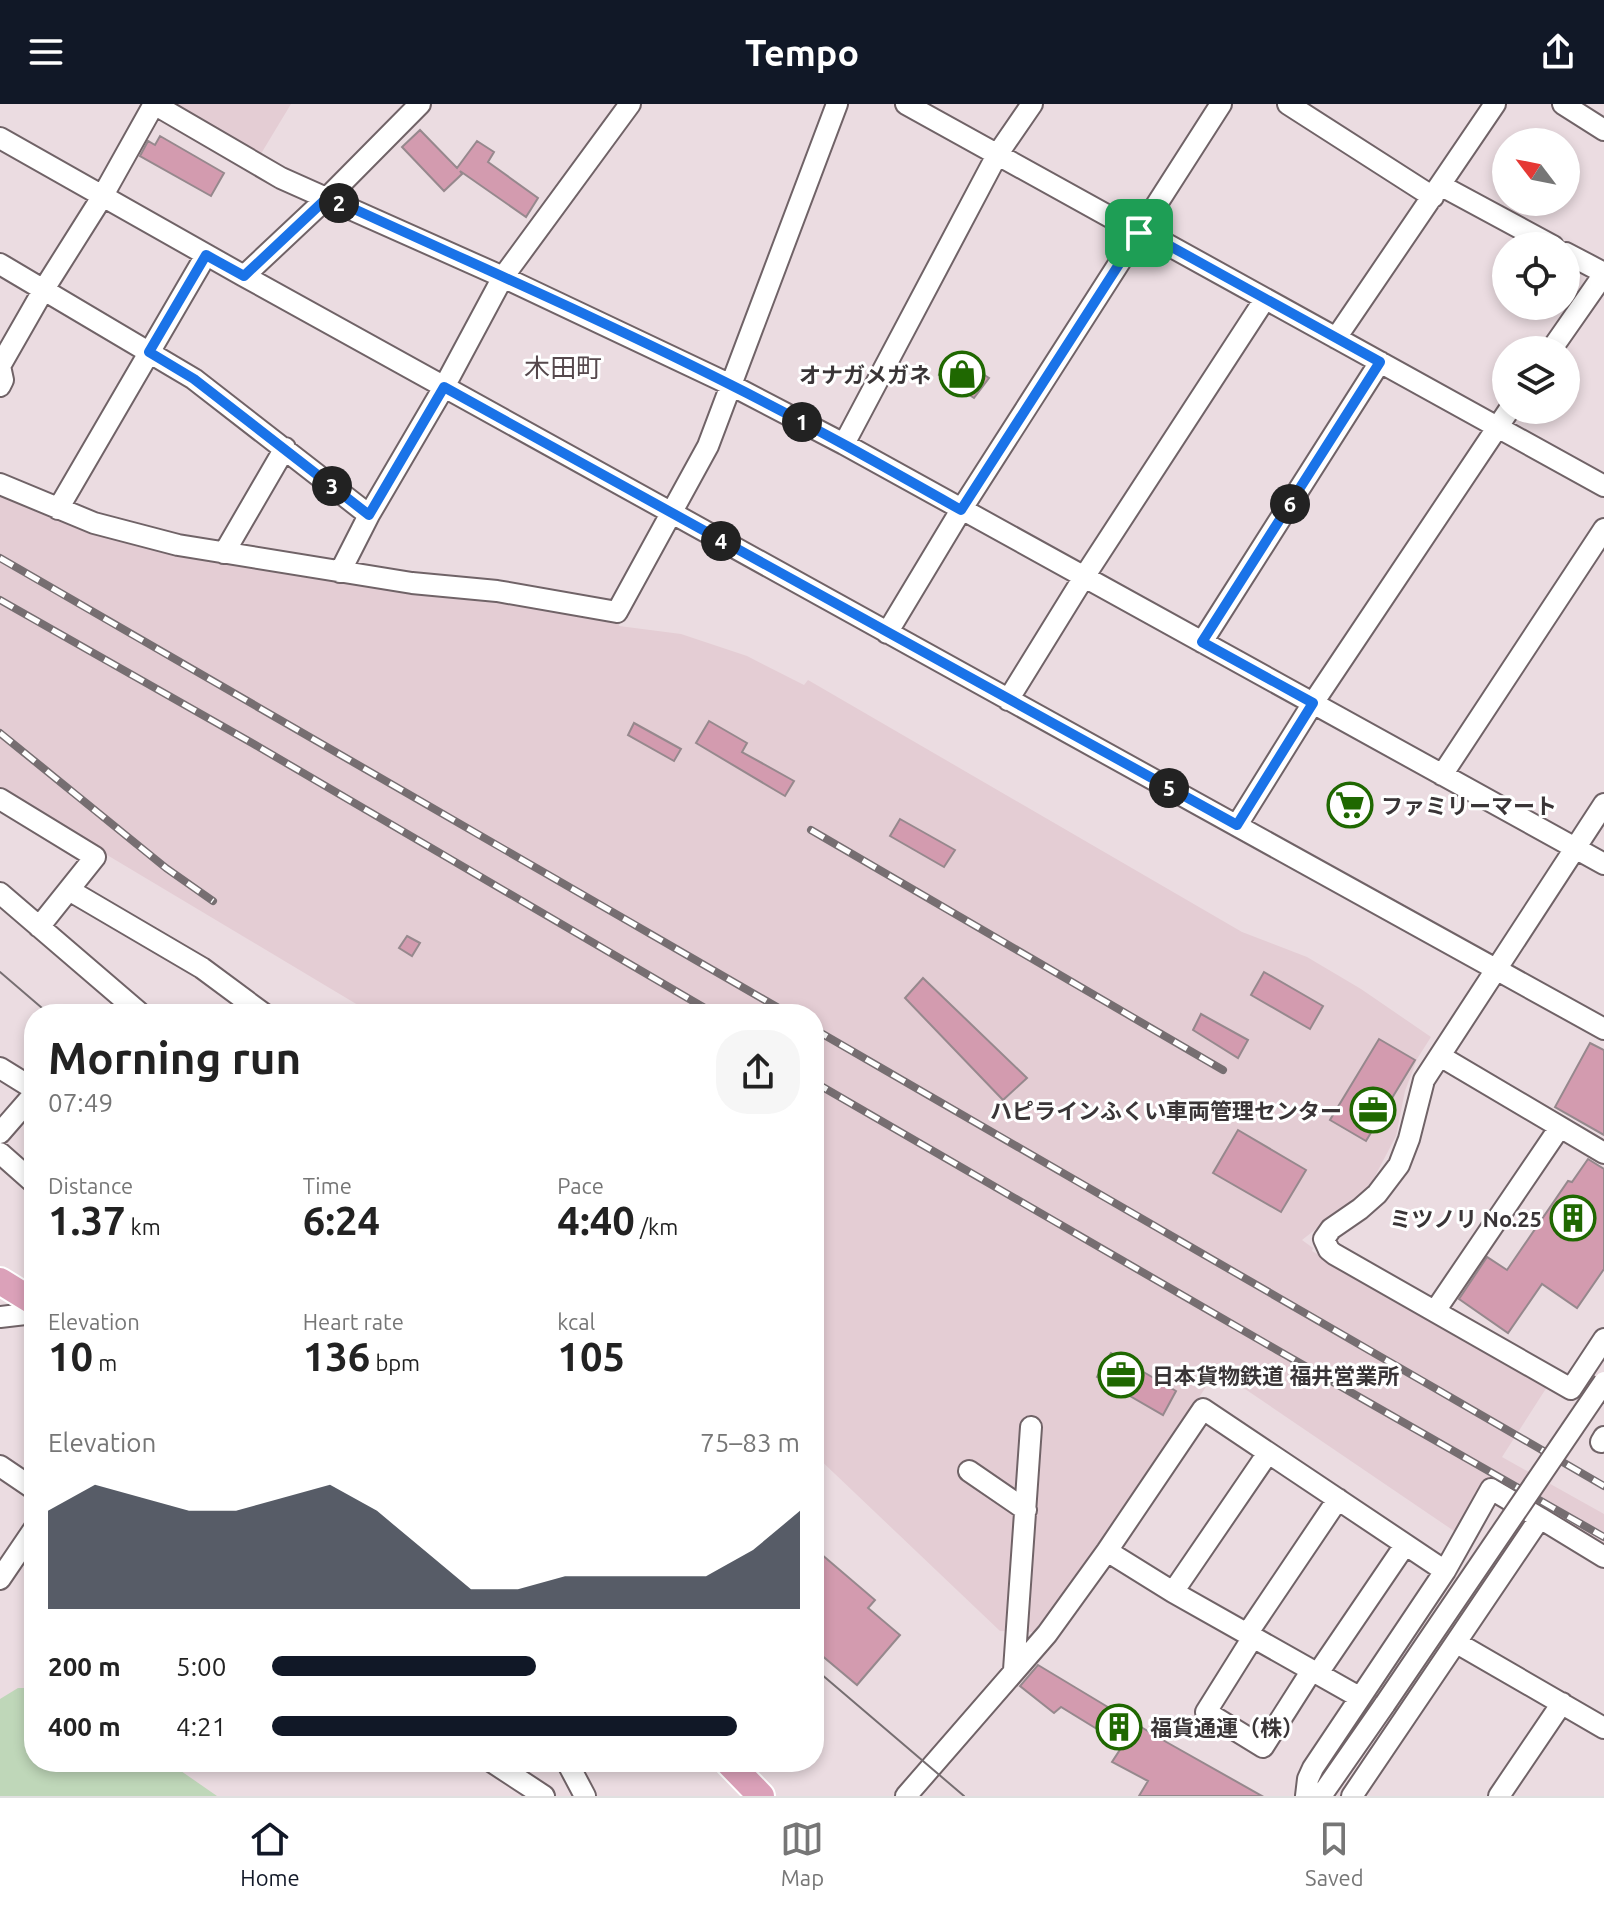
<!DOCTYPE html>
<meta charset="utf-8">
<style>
:root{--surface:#fff;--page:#f6f6f6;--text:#222;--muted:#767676;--line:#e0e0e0;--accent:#111827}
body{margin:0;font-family:Ubuntu,"Noto Sans JP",sans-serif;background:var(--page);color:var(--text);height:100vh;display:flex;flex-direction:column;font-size:30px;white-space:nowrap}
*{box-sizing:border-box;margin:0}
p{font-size:26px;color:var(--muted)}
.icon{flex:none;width:44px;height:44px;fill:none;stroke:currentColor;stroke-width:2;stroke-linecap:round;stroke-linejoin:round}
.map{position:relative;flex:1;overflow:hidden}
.drawer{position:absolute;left:24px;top:900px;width:800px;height:768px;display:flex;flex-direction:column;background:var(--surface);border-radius:32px;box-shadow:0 4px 12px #0003}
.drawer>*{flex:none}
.needle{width:52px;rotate:302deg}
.fabs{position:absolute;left:1492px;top:24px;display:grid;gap:16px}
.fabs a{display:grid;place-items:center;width:88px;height:88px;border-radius:50%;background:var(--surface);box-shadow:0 4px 12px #0003;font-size:40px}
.pin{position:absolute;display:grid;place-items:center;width:68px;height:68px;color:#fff;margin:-34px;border-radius:16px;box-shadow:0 4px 12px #0006}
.km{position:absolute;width:40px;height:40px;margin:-20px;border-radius:50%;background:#222;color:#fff;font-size:22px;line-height:40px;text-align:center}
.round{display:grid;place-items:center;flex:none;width:84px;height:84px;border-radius:32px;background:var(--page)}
.overview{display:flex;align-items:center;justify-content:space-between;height:136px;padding:0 24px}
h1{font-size:44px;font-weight:600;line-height:60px}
.metrics{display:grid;grid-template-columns:repeat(3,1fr);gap:12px;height:136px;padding:8px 24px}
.metrics div{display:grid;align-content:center}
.metrics b{font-size:40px;font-weight:600}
.metrics small{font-size:22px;font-weight:400}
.metrics p{font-size:22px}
.chart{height:224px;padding:16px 24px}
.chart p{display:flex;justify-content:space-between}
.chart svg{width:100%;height:144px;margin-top:8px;fill:var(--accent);opacity:.7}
ul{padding:0 24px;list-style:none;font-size:26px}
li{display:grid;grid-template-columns:128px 96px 1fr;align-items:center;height:60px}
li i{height:20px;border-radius:10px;background:var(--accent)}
header{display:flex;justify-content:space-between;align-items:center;height:104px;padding:0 24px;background:var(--accent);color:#fff;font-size:36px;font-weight:600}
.menu{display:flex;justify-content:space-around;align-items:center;height:112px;border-top:2px solid var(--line);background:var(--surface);font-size:22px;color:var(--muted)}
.menu a{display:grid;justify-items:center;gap:4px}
.menu .selected{color:var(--accent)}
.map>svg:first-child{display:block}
</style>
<header><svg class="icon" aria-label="menu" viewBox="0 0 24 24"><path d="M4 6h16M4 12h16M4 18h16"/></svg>Tempo<svg class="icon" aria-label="share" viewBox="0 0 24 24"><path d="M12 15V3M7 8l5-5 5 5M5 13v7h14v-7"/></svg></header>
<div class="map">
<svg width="1604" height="1692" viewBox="0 0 1604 1692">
<rect width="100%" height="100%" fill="#ebdce1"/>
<!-- built -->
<path fill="#e4cdd4" d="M169,0H291L259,53Z
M0,392L18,395L79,421L493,494L619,518V522L681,530L747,552L804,581L808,576L1242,828L1307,853L1361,885L1431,933L1417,955L1405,987L1396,1032L1373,1076L1363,1088L1302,1136L1313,1144L1312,1147L1547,1283L1502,1353L1604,1410V1443L1486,1375L1454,1427L1217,1266L1114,1423L1039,1528L1000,1527L814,1350V910H373L0,687Z"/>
<!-- green -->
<path fill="#bfd7b9" d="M18,1584H34V1658H168L217,1692H0V1595Z"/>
<!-- building -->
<path fill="#d39baf" stroke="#96888d" stroke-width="2" d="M420,26L457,64L477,37L494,48L488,58L538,94L526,113L460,67L462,70L444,87L402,43Z
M160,32L224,69L211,92L140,52L148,37L155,41Z
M952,250L989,274L974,294L939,271Z
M709,617L747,639L742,648L794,677L785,692L696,639Z
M634,619L681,645L674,657L628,631Z
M900,715L955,746L944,763L890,732Z
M407,832L420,839L412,852L399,844Z
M1264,868L1323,902L1310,925L1251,891Z
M923,874L1027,974L1003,996L905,894Z
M1201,910L1248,936L1238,954L1193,926Z
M1379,935L1415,956L1366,1037L1330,1016Z
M1590,939L1604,946V1031L1555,1003Z
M1238,1026L1306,1066L1281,1108L1213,1069Z
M1588,1055L1604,1065V1165L1577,1204L1542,1180L1508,1229L1459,1195L1487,1153L1507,1166L1568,1077L1572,1078Z
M1111,1249L1176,1287L1163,1311L1097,1273Z
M814,1444L875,1496L868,1504L900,1531L857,1581L814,1545Z
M1038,1561L1161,1635L1262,1692H1139L1148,1677L1112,1658L1123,1641L1061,1603L1054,1609L1020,1582Z"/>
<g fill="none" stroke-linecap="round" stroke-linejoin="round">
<!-- minor casing -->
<g stroke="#706367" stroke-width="24">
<path id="minor" d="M906,0L1139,129
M1288,0L1433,93
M1563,0L1604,26
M0,34L244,172L1604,925
M1440,81L1553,142
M1141,126L1604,382
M1566,149L1604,169
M0,160L194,275L369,411
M244,172L328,93L420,0
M1336,234L1495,0
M1551,246L1604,170
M0,262L44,185L102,93L154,0L281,74L503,173L731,281L844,340L1604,760
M0,282L3,276L0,262
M844,340L997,51L1032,0
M0,380L94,419L178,441L412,479L497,487L617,508L708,342L837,0
M58,405L206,151
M224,449L285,344
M340,468L369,411L444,283L503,173L630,0
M887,529L961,406L1221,0
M1202,538L1380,258
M1008,596L1084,473L1265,195
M1442,671L1604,425
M0,695L95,753L39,823
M1604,700L1424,976L1409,1035L1399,1061L1377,1090L1360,1105L1331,1125L1324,1135L1329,1146L1334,1150L1571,1285L1604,1235
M1237,721L1313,599L1509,306
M69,786L202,864L264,910
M0,789L141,910
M1440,952L1604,1049
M0,964L34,985
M0,1029L34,990
M0,1049L34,1079
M1435,1207L1560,1023
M0,1213L34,1209
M1601,1338L1604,1333
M0,1362L34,1385
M969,1367L1026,1406
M1107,1447L1173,1488L1359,1593
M0,1475L34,1425
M1173,1488L1268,1349
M1247,1530L1338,1395
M1253,1533L1206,1608L1263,1643L1312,1566
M1457,1539L1604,1624
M1014,1566L1031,1323
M1318,1569L1405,1441
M492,1658L544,1692
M567,1658L585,1692
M906,1692L1047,1530L1107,1447L1203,1305L1445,1467
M1306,1692L1308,1675L1313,1664L1445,1467L1491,1385L1540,1414
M1321,1692L1385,1600
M1352,1692L1540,1414L1604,1453
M1499,1692L1562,1599"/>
</g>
<!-- major casing -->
<g stroke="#fff" stroke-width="30">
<path id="major" d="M0,1177L34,1198
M728,1658L761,1692"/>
</g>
<!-- minor -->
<use href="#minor" stroke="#fff" stroke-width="20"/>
<!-- major -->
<use href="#major" stroke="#dba1b9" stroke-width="26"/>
<!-- tram -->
<path stroke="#766e71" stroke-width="2" d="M0,868L49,910
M814,1564L964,1692"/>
<!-- rail casing -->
<g stroke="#766e71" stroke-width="8">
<path id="rail" d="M0,454L789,910
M0,496L252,639L715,910
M0,629L166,764L213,797
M811,726L1223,966
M814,925L1604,1382
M814,978L1277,1246L1604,1433"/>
</g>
<!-- rail -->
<use href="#rail" stroke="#fff" stroke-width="5" stroke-dasharray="15" stroke-linecap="butt"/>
<!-- minor-bridge casing -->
<g stroke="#706367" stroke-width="24" stroke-linecap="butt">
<path id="minor-bridge" d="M1385,1600L1604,1278"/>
</g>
<!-- minor-bridge -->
<use href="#minor-bridge" stroke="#fff" stroke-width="20"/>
</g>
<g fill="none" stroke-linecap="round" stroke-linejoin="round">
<!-- route casing -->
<g stroke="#fff" stroke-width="16">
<path id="route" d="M328,93C462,155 599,214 731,281C809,320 885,363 961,406L1141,126L1380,258L1202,538L1313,599L1237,721L444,283L369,411L194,275L149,248L206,151L244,172Z"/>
</g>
<!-- route -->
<use href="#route" stroke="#1a73e8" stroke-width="10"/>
</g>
<!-- icons -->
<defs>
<g id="shop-ring" transform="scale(2.3)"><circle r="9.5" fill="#fff" stroke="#1f6801" stroke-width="1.5"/><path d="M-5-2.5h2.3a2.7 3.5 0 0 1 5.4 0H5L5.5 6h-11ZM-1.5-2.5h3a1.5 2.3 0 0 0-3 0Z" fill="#1f6801"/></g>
<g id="supermarket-ring" transform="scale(2.3)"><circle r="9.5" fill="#fff" stroke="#1f6801" stroke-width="1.5"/><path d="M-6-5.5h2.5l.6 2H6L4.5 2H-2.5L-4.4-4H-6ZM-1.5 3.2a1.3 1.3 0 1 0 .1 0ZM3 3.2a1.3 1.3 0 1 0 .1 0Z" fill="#1f6801"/></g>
<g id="office-ring" transform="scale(2.3)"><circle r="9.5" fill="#fff" stroke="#1f6801" stroke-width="1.5"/><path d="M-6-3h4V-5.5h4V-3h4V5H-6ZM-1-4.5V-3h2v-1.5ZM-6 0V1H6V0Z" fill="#1f6801"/></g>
<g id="building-ring" transform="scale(2.3)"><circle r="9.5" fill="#fff" stroke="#1f6801" stroke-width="1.5"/><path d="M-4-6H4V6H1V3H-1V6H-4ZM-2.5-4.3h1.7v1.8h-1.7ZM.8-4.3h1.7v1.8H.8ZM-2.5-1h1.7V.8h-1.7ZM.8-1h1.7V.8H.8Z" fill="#1f6801"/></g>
</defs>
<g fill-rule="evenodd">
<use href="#shop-ring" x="962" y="270"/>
<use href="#supermarket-ring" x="1350" y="701"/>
<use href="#office-ring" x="1373" y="1006"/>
<use href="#building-ring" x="1573" y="1114"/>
<use href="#office-ring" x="1121" y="1271"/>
<use href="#building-ring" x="1119" y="1623"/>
</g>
<g text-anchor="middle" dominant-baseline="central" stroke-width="6" stroke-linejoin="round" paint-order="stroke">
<!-- poi labels -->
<g font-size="22" font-weight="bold" fill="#3a3537" stroke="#fff" text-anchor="end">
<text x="931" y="270">オナガメガネ</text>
<text x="1381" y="701" text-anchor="start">ファミリーマート</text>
<text x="1342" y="1006">ハピラインふくい車両管理センター</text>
<text x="1542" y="1114">ミツノリ No.25</text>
<text x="1152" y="1271" text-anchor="start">日本貨物鉄道 福井営業所</text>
<text x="1150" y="1623" text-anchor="start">福貨通運（株）</text>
</g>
<!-- quarter labels -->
<g font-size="26" fill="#55484c" stroke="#fff">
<text x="563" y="263">木田町</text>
</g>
</g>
</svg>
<div class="fabs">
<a><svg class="needle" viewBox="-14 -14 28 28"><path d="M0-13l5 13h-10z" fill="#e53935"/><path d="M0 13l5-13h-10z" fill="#767676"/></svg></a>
<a><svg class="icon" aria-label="locate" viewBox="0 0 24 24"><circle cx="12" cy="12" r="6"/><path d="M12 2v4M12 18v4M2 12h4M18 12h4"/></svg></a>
<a><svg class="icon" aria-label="layers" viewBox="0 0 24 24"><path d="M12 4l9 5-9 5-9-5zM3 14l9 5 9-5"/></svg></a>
</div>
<div class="pin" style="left:1139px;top:129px;background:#1e9e55"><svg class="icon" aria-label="arrive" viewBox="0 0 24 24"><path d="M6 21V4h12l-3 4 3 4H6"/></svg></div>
<b class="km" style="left:802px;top:318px">1</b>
<b class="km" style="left:339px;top:99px">2</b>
<b class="km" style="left:332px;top:382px">3</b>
<b class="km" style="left:721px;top:437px">4</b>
<b class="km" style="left:1169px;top:684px">5</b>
<b class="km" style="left:1290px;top:400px">6</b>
<section class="drawer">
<div class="overview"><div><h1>Morning run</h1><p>07:49</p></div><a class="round"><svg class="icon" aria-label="share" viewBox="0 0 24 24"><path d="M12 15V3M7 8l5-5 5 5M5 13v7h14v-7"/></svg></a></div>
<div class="metrics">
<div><p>Distance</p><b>1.37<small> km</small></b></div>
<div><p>Time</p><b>6:24</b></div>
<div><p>Pace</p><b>4:40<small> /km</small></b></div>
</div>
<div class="metrics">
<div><p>Elevation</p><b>10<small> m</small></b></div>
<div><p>Heart rate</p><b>136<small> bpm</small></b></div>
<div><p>kcal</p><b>105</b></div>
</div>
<div class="chart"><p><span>Elevation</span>75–83 m</p>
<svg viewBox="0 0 160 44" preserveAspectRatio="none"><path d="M0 44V14L10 6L20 10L30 14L40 14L50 10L60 6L70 14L80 26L90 38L100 38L110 34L120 34L130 34L140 34L150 26L160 14V44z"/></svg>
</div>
<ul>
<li><b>200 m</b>5:00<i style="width:50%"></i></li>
<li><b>400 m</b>4:21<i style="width:88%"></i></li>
</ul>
</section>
</div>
<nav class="menu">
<a class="selected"><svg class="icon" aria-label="home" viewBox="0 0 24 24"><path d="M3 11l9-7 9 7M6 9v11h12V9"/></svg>Home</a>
<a><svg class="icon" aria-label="map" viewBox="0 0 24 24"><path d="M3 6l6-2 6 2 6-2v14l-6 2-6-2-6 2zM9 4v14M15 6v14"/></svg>Map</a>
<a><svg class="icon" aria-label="saved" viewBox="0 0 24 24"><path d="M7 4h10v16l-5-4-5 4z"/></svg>Saved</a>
</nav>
